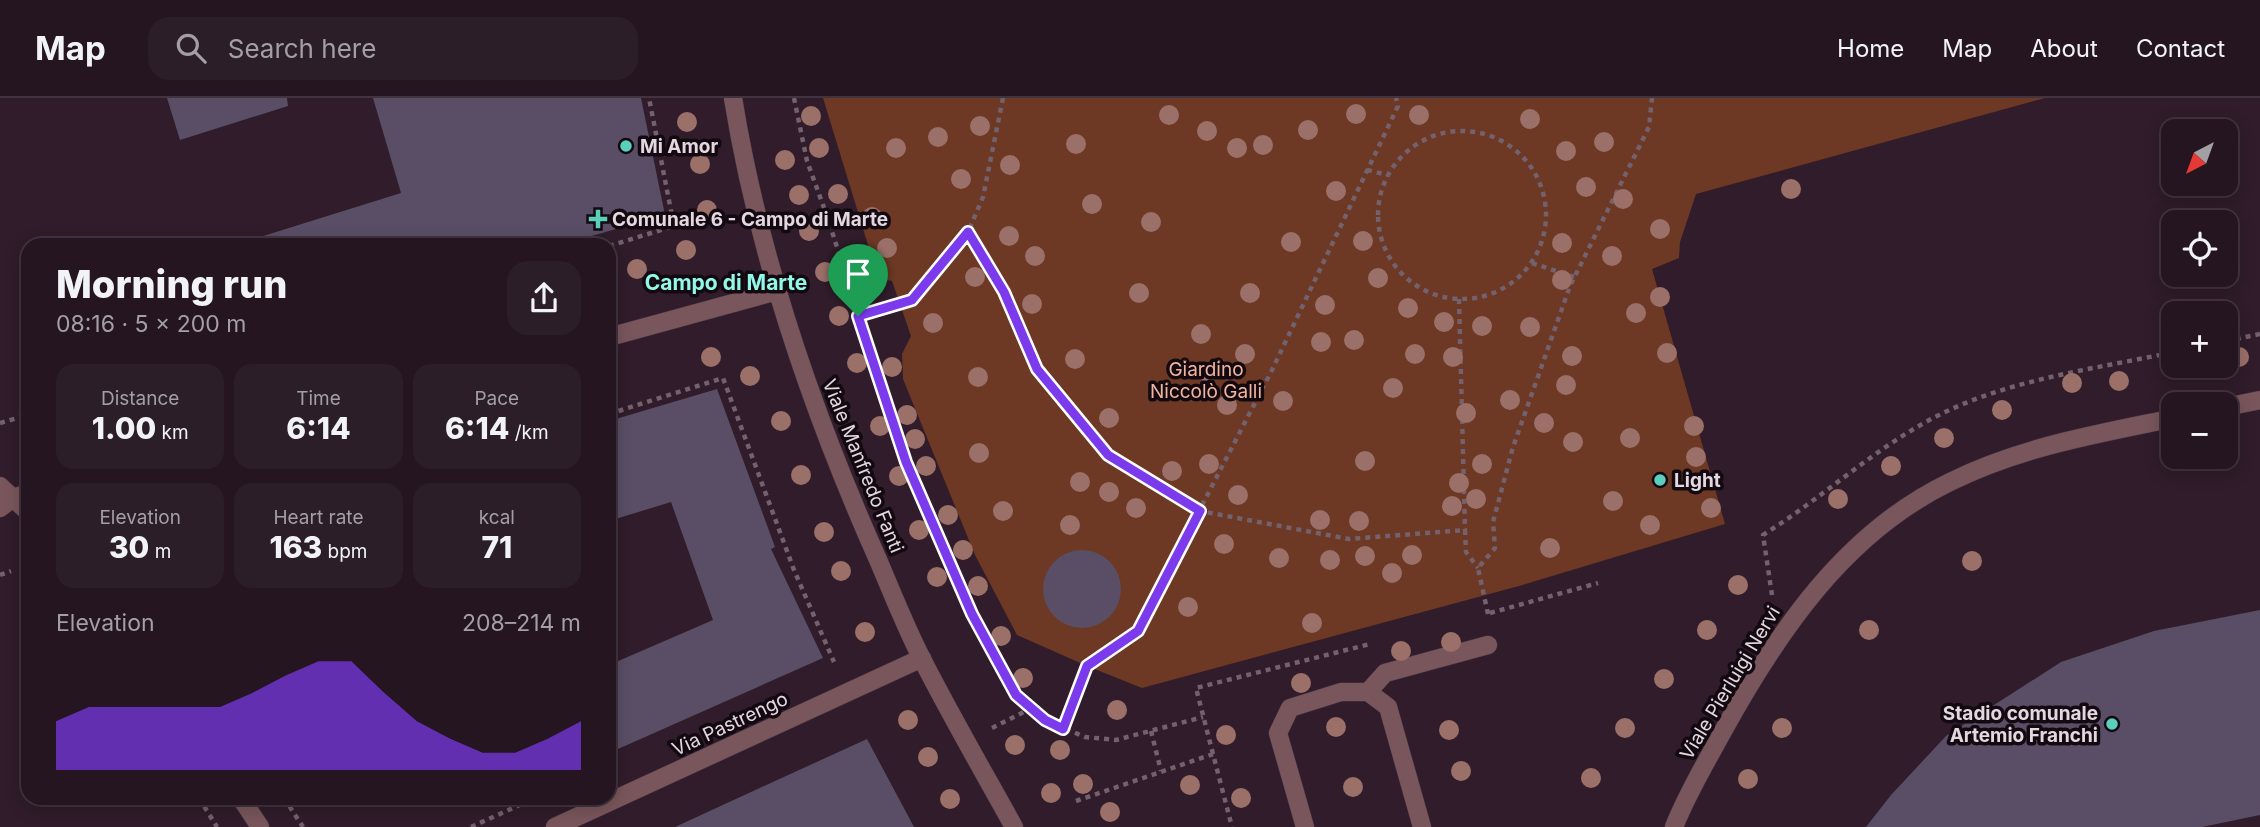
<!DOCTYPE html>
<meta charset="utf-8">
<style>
:root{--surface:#241520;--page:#2c1e29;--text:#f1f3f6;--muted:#a39fa5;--line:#41343e;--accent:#7c3aed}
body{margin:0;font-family:Inter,sans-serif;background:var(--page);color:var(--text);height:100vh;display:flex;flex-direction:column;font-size:26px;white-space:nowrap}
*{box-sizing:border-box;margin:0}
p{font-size:23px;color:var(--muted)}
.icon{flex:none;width:38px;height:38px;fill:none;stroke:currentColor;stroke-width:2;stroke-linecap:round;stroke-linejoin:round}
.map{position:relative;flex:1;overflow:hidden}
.sheet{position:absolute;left:21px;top:140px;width:595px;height:567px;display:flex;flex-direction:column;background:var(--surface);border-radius:21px;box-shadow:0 4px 18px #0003,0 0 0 2px var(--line)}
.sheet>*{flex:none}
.needle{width:46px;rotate:221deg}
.controls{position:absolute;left:2161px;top:21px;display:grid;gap:14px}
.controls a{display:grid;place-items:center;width:77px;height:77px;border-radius:14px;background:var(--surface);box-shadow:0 4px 18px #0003,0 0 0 2px var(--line);font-size:35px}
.pin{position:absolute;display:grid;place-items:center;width:60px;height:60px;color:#fff;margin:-72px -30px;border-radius:50% 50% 50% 0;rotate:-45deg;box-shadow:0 0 7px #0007}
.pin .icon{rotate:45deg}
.round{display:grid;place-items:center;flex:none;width:74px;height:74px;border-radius:21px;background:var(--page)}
.summary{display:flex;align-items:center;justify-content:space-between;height:119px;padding:0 35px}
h1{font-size:38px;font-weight:800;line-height:52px}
.metrics{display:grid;grid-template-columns:repeat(3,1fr);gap:10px;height:119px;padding:7px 35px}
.metrics div{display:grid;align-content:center;border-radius:18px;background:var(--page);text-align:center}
.metrics b{font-size:30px;font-weight:800}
.metrics small{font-size:19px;font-weight:400}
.metrics p{font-size:19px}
.chart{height:196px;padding:14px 35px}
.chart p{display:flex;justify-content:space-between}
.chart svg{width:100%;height:126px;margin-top:7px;fill:var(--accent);opacity:.7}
header{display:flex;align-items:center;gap:42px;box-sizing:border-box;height:98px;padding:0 35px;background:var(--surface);border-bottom:2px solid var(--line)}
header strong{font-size:33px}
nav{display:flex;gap:38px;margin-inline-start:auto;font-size:24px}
.search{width:490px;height:63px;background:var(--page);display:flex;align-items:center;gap:18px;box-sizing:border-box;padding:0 24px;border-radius:21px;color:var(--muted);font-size:26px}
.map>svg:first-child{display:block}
</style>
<header>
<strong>Map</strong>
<div class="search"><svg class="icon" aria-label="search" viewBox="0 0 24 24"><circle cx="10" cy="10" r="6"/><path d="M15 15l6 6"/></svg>Search here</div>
<nav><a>Home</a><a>Map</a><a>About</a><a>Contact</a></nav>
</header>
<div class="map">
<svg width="2260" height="729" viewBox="0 0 2260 729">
<rect width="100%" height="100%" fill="#301c2a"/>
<!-- green -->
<path fill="#6d3824" d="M823,0H2045L1696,96L1680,144L1679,160L1652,171L1725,426L1519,488L1142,590L1087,568L1017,537L975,457L903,281L902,256L911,238L892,183L882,181L875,170Z"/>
<!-- building -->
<path fill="#594e65" d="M167,0H287L288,8L180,42Z
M373,0H641L665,117L560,147H261L260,139L401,95Z
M717,291L775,449L771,451L823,560L609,655V567L713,522L671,404L609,423V323Z
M1043 491a39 39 0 1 1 78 0a39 39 0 1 1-78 0Z
M2260,512V717L2202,729H1866L1891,697L1946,638L2061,564L2154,533Z
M867,641L914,729H675L775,683Z"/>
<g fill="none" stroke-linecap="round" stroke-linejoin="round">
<!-- lane casing -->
<g stroke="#4d3a47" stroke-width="19">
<path id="lane" d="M1368,594L1385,575L1488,547
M1305,729L1278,635L1290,610L1341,594H1368L1388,609L1422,729"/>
</g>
<!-- street casing -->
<g stroke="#4d3a47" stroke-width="19">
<path id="street" d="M733,0C759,161 813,316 879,464C893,497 906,530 922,561C951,618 983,673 1014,729
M609,239L777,193
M2226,309L2260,302
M0,388L28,414
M0,410L13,400L28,395
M241,700L260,729
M555,729L922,560
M1674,729C1687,696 1705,666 1722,635C1777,535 1844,435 1950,384C2020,349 2097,336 2174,320"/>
</g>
<!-- path -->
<path stroke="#73616d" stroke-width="4.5" stroke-dasharray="5 5" stroke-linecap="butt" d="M794,0L807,63L827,118L906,364L972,516L1016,597L1045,622L1085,639L1116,642L1203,619
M1003,0L983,99L968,134L1004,194L1037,271L1108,357L1200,413L1349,441L1465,432L1466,454L1478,470
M1378 117a84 84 0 1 1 168 0a84 84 0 1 1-168 0Z
M1367,72L1388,77
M609,148L674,128L649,0
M1532,165L1574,179
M1459,201L1465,432
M858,218L912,202L968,134
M2226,243L2260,236
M609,316L723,280L794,472L834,564
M0,325L28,317
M0,477L11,473
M1772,497L1763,437C1819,402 1867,357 1924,325C2000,282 2090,272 2174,254
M1490,515L1598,485
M1488,516L1478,470L1495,450L1493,424L1513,349L1570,188L1649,29L1652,0
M992,630L1030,611
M1063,631L1087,568L1137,533L1272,272L1398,8L1396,0
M1151,633L1161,673
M1213,656L1196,590L1370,546
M199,700L217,729
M284,700L303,729
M1076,703L1213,656L1232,729
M471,729L535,700"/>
<!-- lane -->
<use href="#lane" stroke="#79565b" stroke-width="18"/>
<!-- street -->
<use href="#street" stroke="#79565b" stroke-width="18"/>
</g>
<!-- trees -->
<g fill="#9b7069">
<circle cx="1356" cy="16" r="10"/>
<circle cx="1169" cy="17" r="10"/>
<circle cx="1419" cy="17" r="10"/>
<circle cx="811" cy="18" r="10"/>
<circle cx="1530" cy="21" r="10"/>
<circle cx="687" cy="24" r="10"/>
<circle cx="980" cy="28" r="10"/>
<circle cx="1308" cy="32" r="10"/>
<circle cx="1207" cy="33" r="10"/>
<circle cx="938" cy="39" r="10"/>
<circle cx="1604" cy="44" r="10"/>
<circle cx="1076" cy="46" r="10"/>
<circle cx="1263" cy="47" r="10"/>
<circle cx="819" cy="50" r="10"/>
<circle cx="896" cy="50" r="10"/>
<circle cx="1237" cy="50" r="10"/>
<circle cx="1566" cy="53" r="10"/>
<circle cx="785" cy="62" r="10"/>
<circle cx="700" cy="66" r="10"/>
<circle cx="1010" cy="67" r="10"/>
<circle cx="961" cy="81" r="10"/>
<circle cx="1586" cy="89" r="10"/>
<circle cx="1791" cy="91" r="10"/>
<circle cx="1336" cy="93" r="10"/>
<circle cx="838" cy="96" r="10"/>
<circle cx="799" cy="97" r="10"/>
<circle cx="1623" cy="101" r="10"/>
<circle cx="1092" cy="106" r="10"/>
<circle cx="707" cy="112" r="10"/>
<circle cx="872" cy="119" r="10"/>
<circle cx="1151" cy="124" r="10"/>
<circle cx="1660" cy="131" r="10"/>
<circle cx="809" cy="133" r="10"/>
<circle cx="1009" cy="138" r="10"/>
<circle cx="1363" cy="143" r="10"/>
<circle cx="1291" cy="144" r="10"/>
<circle cx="1562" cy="145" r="10"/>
<circle cx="887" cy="150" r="10"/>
<circle cx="686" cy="152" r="10"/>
<circle cx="1035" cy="158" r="10"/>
<circle cx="1612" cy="158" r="10"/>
<circle cx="637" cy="171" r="10"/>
<circle cx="825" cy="174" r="10"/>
<circle cx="975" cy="179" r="10"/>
<circle cx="1378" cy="180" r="10"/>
<circle cx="1562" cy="182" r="10"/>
<circle cx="1139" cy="195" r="10"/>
<circle cx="1250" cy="195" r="10"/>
<circle cx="1660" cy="199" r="10"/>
<circle cx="1032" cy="206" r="10"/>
<circle cx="1325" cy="207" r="10"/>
<circle cx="1408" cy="210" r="10"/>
<circle cx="1636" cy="215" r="10"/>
<circle cx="839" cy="218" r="10"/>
<circle cx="1444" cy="224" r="10"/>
<circle cx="933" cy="225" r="10"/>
<circle cx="1482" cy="228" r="10"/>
<circle cx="1530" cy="229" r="10"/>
<circle cx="1201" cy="236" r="10"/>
<circle cx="1354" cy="242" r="10"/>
<circle cx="1321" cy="244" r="10"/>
<circle cx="1667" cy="255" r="10"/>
<circle cx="1245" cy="256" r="10"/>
<circle cx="1415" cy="256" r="10"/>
<circle cx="1572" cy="258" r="10"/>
<circle cx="711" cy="259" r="10"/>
<circle cx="1453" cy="259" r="10"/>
<circle cx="2239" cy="259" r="10"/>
<circle cx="1075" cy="261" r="10"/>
<circle cx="857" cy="265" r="10"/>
<circle cx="892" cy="269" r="10"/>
<circle cx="1207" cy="274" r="10"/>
<circle cx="750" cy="278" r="10"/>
<circle cx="978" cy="279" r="10"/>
<circle cx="2119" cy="283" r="10"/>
<circle cx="2072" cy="285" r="10"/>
<circle cx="1566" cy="287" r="10"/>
<circle cx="1393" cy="290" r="10"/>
<circle cx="1510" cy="302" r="10"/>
<circle cx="1283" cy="303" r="10"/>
<circle cx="1227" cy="307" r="10"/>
<circle cx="2002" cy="312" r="10"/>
<circle cx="1466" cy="315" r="10"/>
<circle cx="907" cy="317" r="10"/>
<circle cx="1109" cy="320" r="10"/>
<circle cx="781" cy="323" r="10"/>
<circle cx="1544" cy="325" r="10"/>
<circle cx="880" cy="328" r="10"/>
<circle cx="1694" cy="328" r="10"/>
<circle cx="1630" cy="340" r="10"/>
<circle cx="1944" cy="340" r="10"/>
<circle cx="915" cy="341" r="10"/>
<circle cx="1573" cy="344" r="10"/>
<circle cx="979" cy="355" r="10"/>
<circle cx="1696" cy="359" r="10"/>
<circle cx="1365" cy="363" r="10"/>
<circle cx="1209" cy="366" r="10"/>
<circle cx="1482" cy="366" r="10"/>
<circle cx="926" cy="368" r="10"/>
<circle cx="1891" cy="368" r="10"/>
<circle cx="1172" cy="373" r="10"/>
<circle cx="801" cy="377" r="10"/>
<circle cx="899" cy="378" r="10"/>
<circle cx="1080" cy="384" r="10"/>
<circle cx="1459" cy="385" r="10"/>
<circle cx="1109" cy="394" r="10"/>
<circle cx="1238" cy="397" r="10"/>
<circle cx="1476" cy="401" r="10"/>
<circle cx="1838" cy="401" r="10"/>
<circle cx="1613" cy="403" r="10"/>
<circle cx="1452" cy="408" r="10"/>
<circle cx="1136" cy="410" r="10"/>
<circle cx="1711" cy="410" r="10"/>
<circle cx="1003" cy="413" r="10"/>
<circle cx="948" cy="417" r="10"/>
<circle cx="1320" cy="422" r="10"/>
<circle cx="1359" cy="423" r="10"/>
<circle cx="1070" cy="427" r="10"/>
<circle cx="1650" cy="427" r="10"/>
<circle cx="919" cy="432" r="10"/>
<circle cx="824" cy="434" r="10"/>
<circle cx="1224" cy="446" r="10"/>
<circle cx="1550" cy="450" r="10"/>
<circle cx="963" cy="452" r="10"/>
<circle cx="1412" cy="457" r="10"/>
<circle cx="1365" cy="458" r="10"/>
<circle cx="1279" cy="460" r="10"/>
<circle cx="1330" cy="462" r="10"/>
<circle cx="1972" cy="463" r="10"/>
<circle cx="841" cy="473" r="10"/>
<circle cx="1392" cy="475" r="10"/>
<circle cx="937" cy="479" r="10"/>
<circle cx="1738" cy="487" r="10"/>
<circle cx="978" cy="488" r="10"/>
<circle cx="1188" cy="509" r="10"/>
<circle cx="1312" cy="525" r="10"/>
<circle cx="1707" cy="532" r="10"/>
<circle cx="1869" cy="532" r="10"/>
<circle cx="865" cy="534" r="10"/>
<circle cx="1001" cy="538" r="10"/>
<circle cx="1451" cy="544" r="10"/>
<circle cx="1401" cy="553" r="10"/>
<circle cx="1023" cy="580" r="10"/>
<circle cx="1664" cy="581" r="10"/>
<circle cx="1301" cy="585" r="10"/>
<circle cx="1117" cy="612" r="10"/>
<circle cx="908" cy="622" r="10"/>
<circle cx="1336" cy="629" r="10"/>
<circle cx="1625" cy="630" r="10"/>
<circle cx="1782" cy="630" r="10"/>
<circle cx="1449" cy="632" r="10"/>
<circle cx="1226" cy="637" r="10"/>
<circle cx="1015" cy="647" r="10"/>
<circle cx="1060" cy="652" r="10"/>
<circle cx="928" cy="659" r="10"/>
<circle cx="1461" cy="673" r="10"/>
<circle cx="1591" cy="680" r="10"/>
<circle cx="1748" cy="681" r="10"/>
<circle cx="1083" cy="686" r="10"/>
<circle cx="1190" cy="687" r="10"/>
<circle cx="1353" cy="689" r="10"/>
<circle cx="1051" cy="695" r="10"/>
<circle cx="1241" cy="700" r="10"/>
<circle cx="950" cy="701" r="10"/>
<circle cx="1110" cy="714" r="10"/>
</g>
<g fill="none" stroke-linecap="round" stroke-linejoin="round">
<!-- route casing -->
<g stroke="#fff" stroke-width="14">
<path id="route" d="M968,134L1004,194L1037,271L1108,357L1200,413L1138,533L1087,568L1063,631L1045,622L1016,597L972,516L906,364L858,218L912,202Z"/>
</g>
<!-- route -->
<use href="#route" stroke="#7c3aed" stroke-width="9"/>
</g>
<!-- markers -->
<g fill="#5bcebc" stroke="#120a10" stroke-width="2.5">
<circle cx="626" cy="48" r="7"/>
<path d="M594.5 110.5h7v7h7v7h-7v7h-7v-7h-7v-7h7z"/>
<circle cx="1660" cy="382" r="7"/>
<circle cx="2112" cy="626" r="7"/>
</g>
<g text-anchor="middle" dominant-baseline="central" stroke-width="7" stroke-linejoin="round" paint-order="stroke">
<!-- poi labels -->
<g font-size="19" font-weight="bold" fill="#e5d7e0" stroke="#120a10" text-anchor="start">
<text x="640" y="48">Mi Amor</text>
<text x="612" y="121">Comunale 6 - Campo di Marte</text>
<text x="1674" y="382">Light</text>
<text x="2098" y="615" text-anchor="end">Stadio comunale<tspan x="2098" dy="22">Artemio Franchi</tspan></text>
</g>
<!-- park labels -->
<g font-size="19" fill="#f2b49d" stroke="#120a10">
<text x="1206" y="271">Giardino<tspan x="1206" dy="22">Niccolò Galli</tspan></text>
</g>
<!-- street labels -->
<g font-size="19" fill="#e5d7e0" stroke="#120a10">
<text transform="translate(863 368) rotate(68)">Viale Manfredo Fanti</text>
<text transform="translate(1730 585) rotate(-59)">Viale Pierluigi Nervi</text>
<text transform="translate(730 626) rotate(-25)">Via Pastrengo</text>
</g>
<!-- neighbourhood labels -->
<g font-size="21" font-weight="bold" fill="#92f9e8" stroke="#120a10">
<text x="726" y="184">Campo di Marte</text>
</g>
</g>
</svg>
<div class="controls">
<a><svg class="needle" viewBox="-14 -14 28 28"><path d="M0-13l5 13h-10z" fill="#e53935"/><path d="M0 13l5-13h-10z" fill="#a39fa5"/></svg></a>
<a><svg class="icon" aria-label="locate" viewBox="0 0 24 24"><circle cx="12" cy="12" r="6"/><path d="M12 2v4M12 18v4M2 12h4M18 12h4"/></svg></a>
<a>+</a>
<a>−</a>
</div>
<div class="pin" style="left:858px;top:218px;background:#1e9e55"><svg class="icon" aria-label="arrive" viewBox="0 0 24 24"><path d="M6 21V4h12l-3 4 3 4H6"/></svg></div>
<section class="sheet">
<div class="summary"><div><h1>Morning run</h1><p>08:16 · 5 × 200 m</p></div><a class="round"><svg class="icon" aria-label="share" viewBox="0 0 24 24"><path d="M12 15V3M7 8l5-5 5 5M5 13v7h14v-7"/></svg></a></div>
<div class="metrics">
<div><p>Distance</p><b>1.00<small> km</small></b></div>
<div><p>Time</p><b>6:14</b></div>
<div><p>Pace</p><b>6:14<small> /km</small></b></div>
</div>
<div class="metrics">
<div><p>Elevation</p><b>30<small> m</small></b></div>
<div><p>Heart rate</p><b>163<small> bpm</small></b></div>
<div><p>kcal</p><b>71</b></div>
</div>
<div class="chart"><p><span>Elevation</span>208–214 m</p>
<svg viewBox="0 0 160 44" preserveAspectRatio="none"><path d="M0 44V27L10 22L20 22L30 22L40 22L50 22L60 17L70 11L80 6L90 6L100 17L110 27L120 33L130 38L140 38L150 33L160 27V44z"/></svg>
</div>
</section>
</div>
